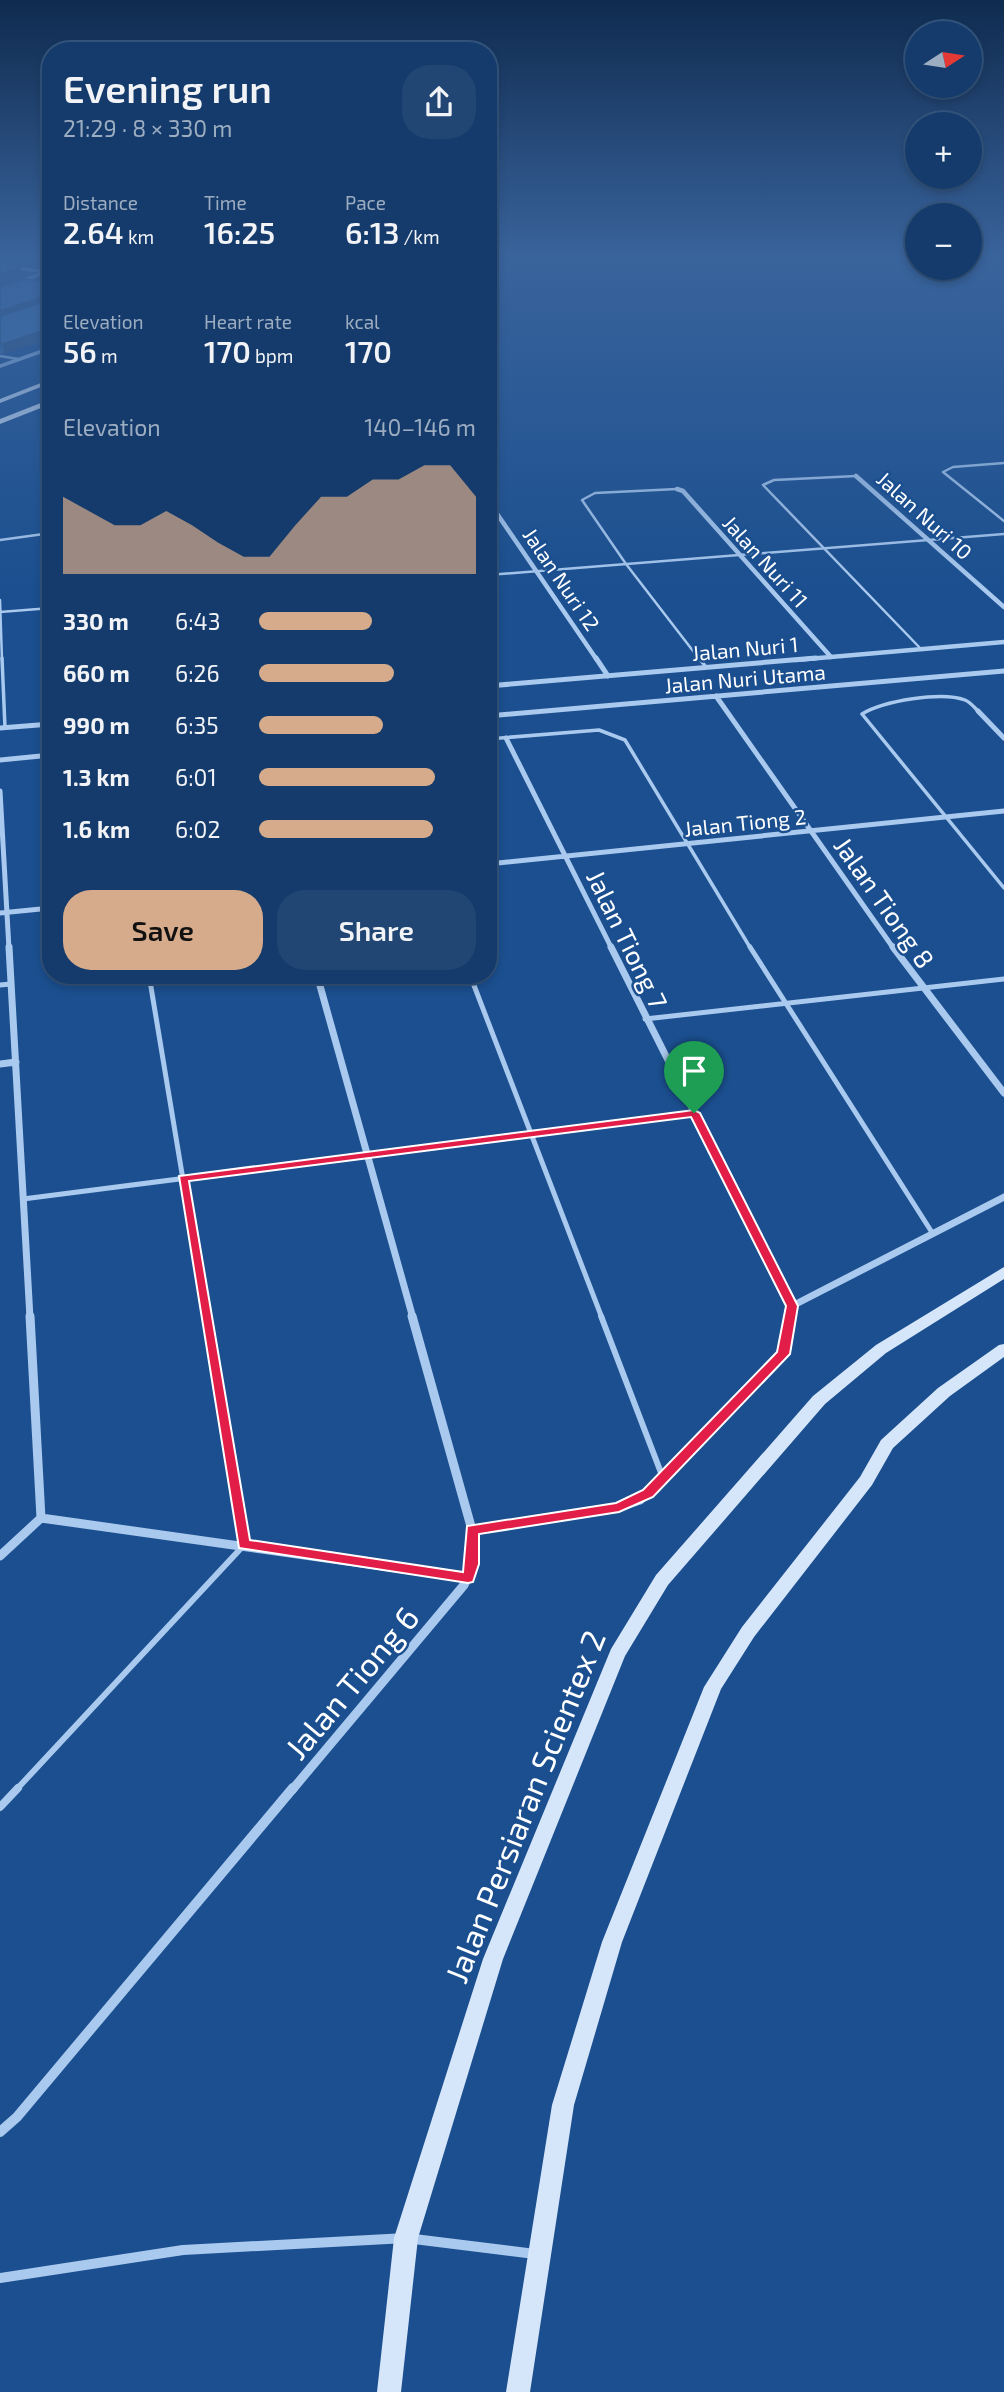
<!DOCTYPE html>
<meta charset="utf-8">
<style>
:root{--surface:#143b6b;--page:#214673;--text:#f1f3f6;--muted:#9dadc1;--line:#33557e;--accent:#d6ab8b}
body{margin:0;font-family:"Exo 2",sans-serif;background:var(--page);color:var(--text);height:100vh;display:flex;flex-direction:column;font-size:26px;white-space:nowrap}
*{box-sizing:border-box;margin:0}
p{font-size:23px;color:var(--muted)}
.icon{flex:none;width:38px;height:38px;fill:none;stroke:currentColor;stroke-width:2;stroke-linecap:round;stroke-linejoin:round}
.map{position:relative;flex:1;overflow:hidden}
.drawer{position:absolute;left:42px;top:42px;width:455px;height:942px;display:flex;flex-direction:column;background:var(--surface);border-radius:28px;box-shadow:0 4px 10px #0003,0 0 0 2px var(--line)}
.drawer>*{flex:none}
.needle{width:46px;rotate:78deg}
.controls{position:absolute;left:905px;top:21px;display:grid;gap:14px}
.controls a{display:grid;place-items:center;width:77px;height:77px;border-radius:50%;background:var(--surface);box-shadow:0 4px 10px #0003,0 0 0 2px var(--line);font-size:35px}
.pin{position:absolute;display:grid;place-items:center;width:60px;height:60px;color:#fff;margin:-72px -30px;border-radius:50% 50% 50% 0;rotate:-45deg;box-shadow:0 0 7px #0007}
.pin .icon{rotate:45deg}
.round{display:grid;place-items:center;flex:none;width:74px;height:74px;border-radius:28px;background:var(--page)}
.headline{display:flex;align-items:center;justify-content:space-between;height:119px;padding:0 21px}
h1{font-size:38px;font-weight:600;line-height:52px}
.stats{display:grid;grid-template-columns:repeat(3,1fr);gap:10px;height:119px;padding:7px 21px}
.stats div{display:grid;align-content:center}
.stats b{font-size:30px;font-weight:600}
.stats small{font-size:19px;font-weight:400}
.stats p{font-size:19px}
.chart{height:196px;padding:14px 21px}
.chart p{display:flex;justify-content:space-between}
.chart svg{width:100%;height:126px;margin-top:7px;fill:var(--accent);opacity:.7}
.button{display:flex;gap:14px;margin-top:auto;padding:14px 21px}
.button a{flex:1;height:80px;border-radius:28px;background:var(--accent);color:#111;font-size:28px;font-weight:600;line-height:80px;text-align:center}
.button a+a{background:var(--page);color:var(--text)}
ul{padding:0 21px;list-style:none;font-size:23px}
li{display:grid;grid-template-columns:112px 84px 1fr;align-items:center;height:52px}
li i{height:18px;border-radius:9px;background:var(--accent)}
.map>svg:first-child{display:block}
</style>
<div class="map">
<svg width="1004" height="2392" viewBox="0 0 1004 2392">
<rect width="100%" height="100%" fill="#1b4f8f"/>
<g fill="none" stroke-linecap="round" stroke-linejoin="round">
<!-- lane-far4 -->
<path stroke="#a9c9ee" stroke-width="2.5" d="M0,356L18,359
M1004,463L953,467L943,472L1004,521
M856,476L774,480L763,485L921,649
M677,489L595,493L582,500L626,564L700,660
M0,540L51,533
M488,575L1004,534
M0,600L2,660
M0,612L51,608"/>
<!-- lane-far3 -->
<path stroke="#a9c9ee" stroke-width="3.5" d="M2,658L5,728
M699,658L706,667
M978,711C974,707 970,702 965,700C942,691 883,701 862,714L1004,888
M488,739L599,730L625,740L751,949"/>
<!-- lane-far2 -->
<path stroke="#a9c9ee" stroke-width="5" d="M750,947L933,1234
M149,975L206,1318
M470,975L602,1318
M0,985L11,984
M645,1019L1004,979
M23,1199L694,1113"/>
<!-- lane-far1 -->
<path stroke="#a9c9ee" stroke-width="6" d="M601,1316L663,1478
M16,1790L244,1545L206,1316"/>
<!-- lane -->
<path stroke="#a9c9ee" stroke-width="8" d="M0,1807L18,1788"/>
<!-- street-far5 -->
<path stroke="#a9c9ee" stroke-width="3.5" d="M0,266L47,272
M22,281L51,270
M0,366L51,348"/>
<!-- street-far4 -->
<path stroke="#a9c9ee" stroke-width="4.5" d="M856,476L1004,607
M677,489L683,491L831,657
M489,502L597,660
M796,660L1004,642"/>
<!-- street-far3 -->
<path stroke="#a9c9ee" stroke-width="5" d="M596,658L608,676
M488,686L816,658
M716,696L894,949
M978,711L1004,738
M488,716L1004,671
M0,728L51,724
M506,738L612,949
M0,760L51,755
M0,791L9,949
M488,864L1004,811
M0,913L51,908"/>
<!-- street-far2 -->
<path stroke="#a9c9ee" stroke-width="7" d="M9,947L30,1318
M611,947L792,1306
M893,947L1004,1093
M317,975L413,1318
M0,1064L16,1062
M792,1306L1004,1197
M790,1318L792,1306"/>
<!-- street-far1 -->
<path stroke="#a9c9ee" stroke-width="9" d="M30,1316L41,1518
M41,1518L468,1578
M472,1530L619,1507L640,1500L783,1354L790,1316
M0,1556L41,1518
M292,1790L464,1585L471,1571L472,1530L412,1316"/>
<!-- street -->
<path stroke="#a9c9ee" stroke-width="10" d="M0,2132L17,2117L293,1788
M0,2278L183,2250L406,2238L535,2254"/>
<!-- secondary -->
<path fill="#d6e6fa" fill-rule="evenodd" d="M51,379V383L0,403V399Z
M51,399V404L0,424V419Z
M1004,1267V1279L886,1353L825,1404L668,1585L625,1656L503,1959L418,2238L401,2392H377L394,2238L483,1959L611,1649L656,1575L813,1396L876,1345Z
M1004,1344V1357L950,1396L893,1448L872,1485L754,1637L721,1689L622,1942L574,2105L530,2392H506L552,2105L602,1942L704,1687L742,1627L860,1477L881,1440L938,1388L999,1345Z"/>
</g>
<!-- wall -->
<path fill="#3a679d" d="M0,256H51L42,268L0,262Z
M51,269V338L4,354H0V287L42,281L41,273Z"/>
<!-- shaded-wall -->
<path fill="#305480" d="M47,256H51V264L42,268L41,258Z
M20,268L21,277L0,284V274Z
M51,294V305L0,321V311Z
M51,328V338L4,354L3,344Z"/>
<!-- building -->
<path fill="#4478b7" stroke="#305480" stroke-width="2" d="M24,256H47L41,258Z
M0,262L16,264L20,268L0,274Z
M51,269V274L41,273Z
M25,279L51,282V294L0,311V287Z
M51,299V328L3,344H0V316Z"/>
<!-- sky -->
<linearGradient id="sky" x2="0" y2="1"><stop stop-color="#0f2b4f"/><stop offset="0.43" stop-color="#39639b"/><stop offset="1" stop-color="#39639b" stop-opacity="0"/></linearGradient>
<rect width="1004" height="591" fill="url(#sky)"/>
<!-- route -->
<path fill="#e11d48" stroke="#fff" stroke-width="2" fill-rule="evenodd" d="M694,1110L700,1113L798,1306L790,1354L653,1497L619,1512L479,1534V1564L473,1582L468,1583L239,1548L179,1176ZM691,1117L786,1306L777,1352L643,1490L616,1503L467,1526L463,1572L250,1540L189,1181Z"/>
<g text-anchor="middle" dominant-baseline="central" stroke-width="5" stroke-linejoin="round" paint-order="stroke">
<!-- far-street labels -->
<g font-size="21" fill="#fff" stroke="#1b4f8f">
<text transform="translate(925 515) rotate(42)">Jalan Nuri 10</text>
<text transform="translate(766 561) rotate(48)">Jalan Nuri 11</text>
<text transform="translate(562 579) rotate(56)">Jalan Nuri 12</text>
<text transform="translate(745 648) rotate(-5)">Jalan Nuri 1</text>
<text transform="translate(745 678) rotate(-5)">Jalan Nuri Utama</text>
<text transform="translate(745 822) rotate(-6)">Jalan Tiong 2</text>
</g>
<!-- street labels -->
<g font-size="26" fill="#fff" stroke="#1b4f8f">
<text transform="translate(885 902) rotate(55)">Jalan Tiong 8</text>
<text transform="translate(628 939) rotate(64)">Jalan Tiong 7</text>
</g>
<!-- near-street labels -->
<g font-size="32" fill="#fff" stroke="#1b4f8f">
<text transform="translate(351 1682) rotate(-50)">Jalan Tiong 6</text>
<text transform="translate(524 1806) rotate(-68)">Jalan Persiaran Scientex 2</text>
</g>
</g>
</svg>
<div class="controls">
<a><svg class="needle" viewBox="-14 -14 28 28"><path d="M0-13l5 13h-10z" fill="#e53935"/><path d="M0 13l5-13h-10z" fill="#9dadc1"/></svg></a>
<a>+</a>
<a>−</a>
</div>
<div class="pin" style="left:694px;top:1113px;background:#1e9e55"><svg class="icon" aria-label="arrive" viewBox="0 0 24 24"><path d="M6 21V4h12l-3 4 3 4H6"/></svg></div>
<section class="drawer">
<div class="headline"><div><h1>Evening run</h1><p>21:29 · 8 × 330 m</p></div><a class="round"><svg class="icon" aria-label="share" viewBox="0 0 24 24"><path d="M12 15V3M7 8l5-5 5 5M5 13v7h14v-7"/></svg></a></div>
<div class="stats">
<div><p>Distance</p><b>2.64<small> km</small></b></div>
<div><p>Time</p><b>16:25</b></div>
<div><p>Pace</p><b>6:13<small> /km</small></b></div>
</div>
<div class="stats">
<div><p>Elevation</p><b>56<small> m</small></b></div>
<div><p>Heart rate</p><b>170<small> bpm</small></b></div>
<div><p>kcal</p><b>170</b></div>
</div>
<div class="chart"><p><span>Elevation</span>140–146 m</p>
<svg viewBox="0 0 160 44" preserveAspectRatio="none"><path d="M0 44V17L10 22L20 27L30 27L40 22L50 27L60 33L70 38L80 38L90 27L100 17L110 17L120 11L130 11L140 6L150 6L160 17V44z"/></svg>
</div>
<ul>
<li><b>330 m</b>6:43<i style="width:52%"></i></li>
<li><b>660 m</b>6:26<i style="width:62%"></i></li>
<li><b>990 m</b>6:35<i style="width:57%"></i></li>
<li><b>1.3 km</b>6:01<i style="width:81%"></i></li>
<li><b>1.6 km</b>6:02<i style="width:80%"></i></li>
</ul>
<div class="button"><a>Save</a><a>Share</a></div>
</section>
</div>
